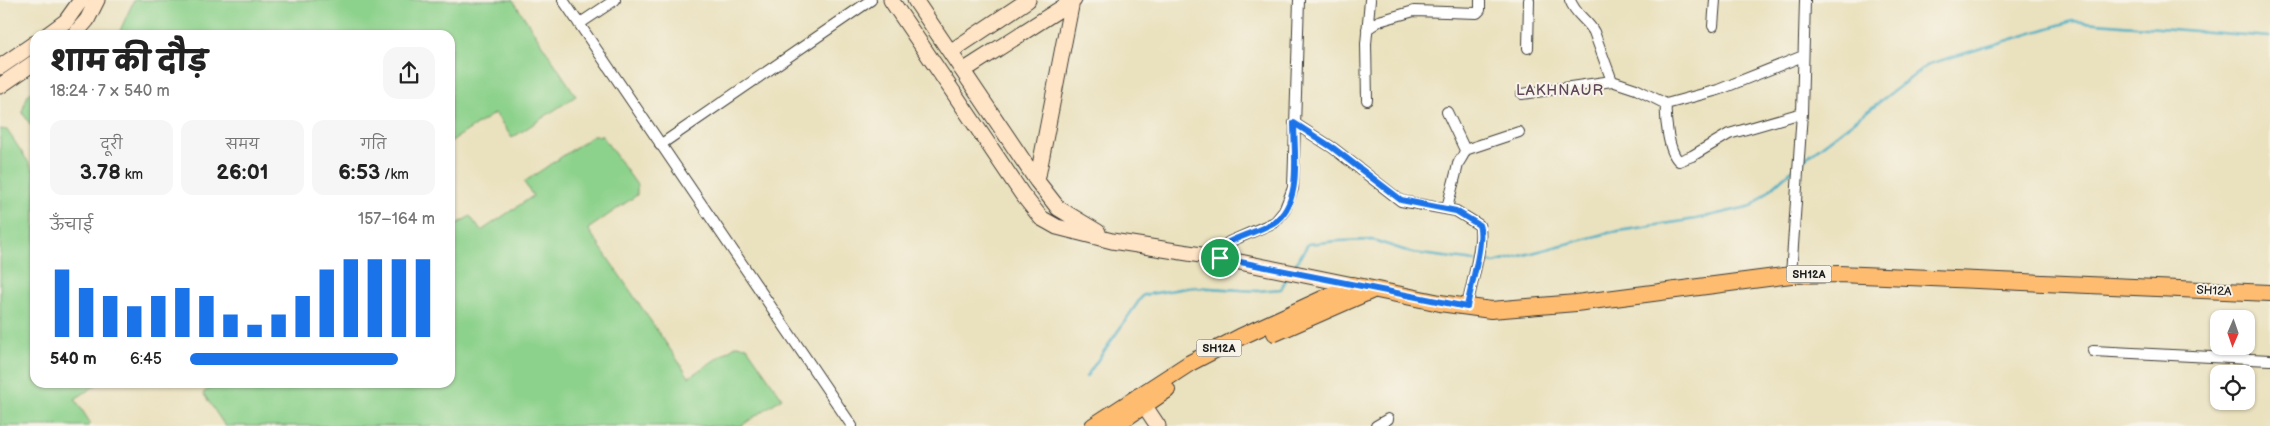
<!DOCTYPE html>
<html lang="hi">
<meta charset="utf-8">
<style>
:root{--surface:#fff;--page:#f6f6f6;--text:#222;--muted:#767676;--accent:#1a73e8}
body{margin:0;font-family:"Balsamiq Sans","Playpen Sans Deva",sans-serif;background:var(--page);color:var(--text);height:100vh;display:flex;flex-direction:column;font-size:19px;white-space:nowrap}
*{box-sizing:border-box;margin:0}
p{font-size:16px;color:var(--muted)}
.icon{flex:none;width:28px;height:28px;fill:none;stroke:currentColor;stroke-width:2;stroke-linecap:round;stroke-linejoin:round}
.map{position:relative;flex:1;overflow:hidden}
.panel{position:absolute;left:30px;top:30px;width:425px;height:358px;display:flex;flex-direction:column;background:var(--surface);border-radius:15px;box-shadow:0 1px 4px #0004}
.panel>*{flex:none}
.needle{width:32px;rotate:182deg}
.fabs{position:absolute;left:2210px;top:310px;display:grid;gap:10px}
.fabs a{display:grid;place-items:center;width:45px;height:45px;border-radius:10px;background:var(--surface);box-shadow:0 1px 4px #0004;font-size:25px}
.pin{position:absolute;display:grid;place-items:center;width:42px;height:42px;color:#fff;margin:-21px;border:2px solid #fff;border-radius:50%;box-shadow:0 1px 5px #0007}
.round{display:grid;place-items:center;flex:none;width:52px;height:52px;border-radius:15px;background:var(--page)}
.headline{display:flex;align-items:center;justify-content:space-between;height:85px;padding:0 20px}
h1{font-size:28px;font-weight:800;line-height:38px}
.figures{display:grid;grid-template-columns:repeat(3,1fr);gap:8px;height:85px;padding:5px 20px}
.figures div{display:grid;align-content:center;border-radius:12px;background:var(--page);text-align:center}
.figures b{font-size:21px;font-weight:800}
.figures small{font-size:14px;font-weight:400}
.figures p{font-size:14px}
.chart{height:140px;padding:10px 20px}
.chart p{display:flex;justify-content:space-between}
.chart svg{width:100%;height:90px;margin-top:5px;stroke:var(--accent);stroke-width:6}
ul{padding:0 20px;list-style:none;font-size:16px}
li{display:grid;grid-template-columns:80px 60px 1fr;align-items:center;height:38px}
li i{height:12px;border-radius:6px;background:var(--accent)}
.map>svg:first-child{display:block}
</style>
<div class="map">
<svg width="2270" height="426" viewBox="0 0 2270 426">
<rect width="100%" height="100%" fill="#f7f3e8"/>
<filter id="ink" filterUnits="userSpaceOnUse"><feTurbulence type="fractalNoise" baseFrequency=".02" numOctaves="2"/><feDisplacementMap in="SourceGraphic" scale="10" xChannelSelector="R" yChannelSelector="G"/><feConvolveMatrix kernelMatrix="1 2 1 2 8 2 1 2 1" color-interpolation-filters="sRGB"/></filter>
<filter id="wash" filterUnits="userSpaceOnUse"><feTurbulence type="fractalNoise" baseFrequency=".0096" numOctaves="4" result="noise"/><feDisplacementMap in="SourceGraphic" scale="20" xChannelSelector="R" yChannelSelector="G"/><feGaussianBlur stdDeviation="1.12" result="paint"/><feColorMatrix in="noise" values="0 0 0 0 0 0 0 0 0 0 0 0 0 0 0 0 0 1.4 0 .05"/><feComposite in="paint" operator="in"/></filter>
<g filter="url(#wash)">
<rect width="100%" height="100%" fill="#eae1be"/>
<!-- green -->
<path fill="#8dd28c" stroke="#547754" d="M134,0H513L576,96L512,138L495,113L450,142V35H118Z
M35,90V132L22,112L28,94Z
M0,129L7,130L35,172V382L99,383L75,399L91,424L88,426H0Z
M594,135L602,136L637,185V195L588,229L689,377L737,345L747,347L782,398L741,426H225L203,393L218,383L450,382V229L470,216L481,231L533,196L524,182Z"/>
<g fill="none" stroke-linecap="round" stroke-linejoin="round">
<!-- stream -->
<path stroke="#44adc4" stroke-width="2.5" d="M1802,161L1929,64L2072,21L2270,37
M1481,261L1494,263L1612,232L1696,219L1752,206L1794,168
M1294,267L1308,244L1338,241L1373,240L1413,253L1476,261
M1086,377L1143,295L1193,287L1257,291L1281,289L1287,278"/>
</g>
</g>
<g filter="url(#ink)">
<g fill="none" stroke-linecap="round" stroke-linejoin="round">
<!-- street casing -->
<g stroke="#3b3a34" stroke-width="12">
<path id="street" d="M563,0L852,426
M1570,0C1576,16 1587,19 1594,32L1612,81
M579,24L615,0
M1713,26L1715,0
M1367,29L1379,21L1414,11L1477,13L1480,10V0
M1528,48L1529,0
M1522,94L1612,81L1636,89L1666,104L1718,90L1803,56
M1367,100L1366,44L1370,0
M1666,104C1665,117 1668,152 1679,161L1692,156L1729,134L1802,113
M1447,112L1465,150C1464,156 1460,159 1458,164C1455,179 1450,194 1447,209
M1294,123L1333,148L1401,201L1456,211L1479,225C1485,240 1470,289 1467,307
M660,145L871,0
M1465,150L1519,132
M1220,258L1223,247L1229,242L1275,222L1284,211L1293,188L1299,0
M1791,275L1802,113L1805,0
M2093,351L2270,360
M1376,426L1388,419"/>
</g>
<!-- secondary casing -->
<g stroke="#3b3a34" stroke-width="17">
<path id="secondary" d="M891,0L1022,194L1041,218L1057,227L1112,241L1220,258L1353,285
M915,0L1037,181L1058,208L1098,232
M47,35L66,21L81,0
M74,35L87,20L97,0
M950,52L1028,0
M0,67L35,43
M963,71L1074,0
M0,86L35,62
M1037,181L1072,1
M1138,396L1158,426"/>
</g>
<!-- primary casing -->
<g stroke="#3b3a34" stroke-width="18">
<path id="primary" d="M1275,333L1373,290
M1093,426L1190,363L1240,337L1353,285L1440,303L1491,310L1576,303L1791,275L1839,274L2270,293
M1114,426L1167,390"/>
</g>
<!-- street -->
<use href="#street" stroke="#fff" stroke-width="10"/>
<!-- secondary -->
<use href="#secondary" stroke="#ffe4c6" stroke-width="15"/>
<!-- primary -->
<use href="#primary" stroke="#febc70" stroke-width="16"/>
</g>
</g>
<g fill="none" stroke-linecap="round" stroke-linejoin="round" filter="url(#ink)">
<!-- route casing -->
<g stroke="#fff" stroke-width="10">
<path id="route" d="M1294,123L1333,148L1401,200L1456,211L1479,225C1485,240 1470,289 1467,307L1220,258L1223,247L1229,242C1243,235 1259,231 1273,223C1303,204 1294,153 1294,123Z"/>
</g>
<!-- route -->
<use href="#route" stroke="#1a73e8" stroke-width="6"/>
</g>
<g text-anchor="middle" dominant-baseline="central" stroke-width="4" stroke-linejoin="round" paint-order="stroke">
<!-- shield labels -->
<g fill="#f7f3e8" stroke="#5e5c59" stroke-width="1">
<rect x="1786.5" y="265.5" width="45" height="17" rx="4"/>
<rect x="1196.5" y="339.5" width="45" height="17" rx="4"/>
</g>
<g font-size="11" font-weight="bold" fill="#1c1c1c">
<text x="1809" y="274">SH12A</text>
<text x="1219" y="348">SH12A</text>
</g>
<!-- street labels -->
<g font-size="12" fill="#1c1c1c" stroke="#f7f3e8">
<text transform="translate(2214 291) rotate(3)">SH12A</text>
</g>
<!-- quarter labels -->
<g font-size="15" letter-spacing="1" fill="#5f4859" stroke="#f7f3e8">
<text x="1560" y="90">LAKHNAUR</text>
</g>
</g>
</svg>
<div class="fabs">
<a><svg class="needle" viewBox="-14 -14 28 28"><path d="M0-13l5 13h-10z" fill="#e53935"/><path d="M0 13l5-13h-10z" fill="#767676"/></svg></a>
<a><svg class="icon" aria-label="locate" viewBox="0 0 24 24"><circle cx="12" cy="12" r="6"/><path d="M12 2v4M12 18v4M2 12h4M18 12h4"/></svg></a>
</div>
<div class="pin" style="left:1220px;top:258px;background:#1e9e55"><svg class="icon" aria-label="arrive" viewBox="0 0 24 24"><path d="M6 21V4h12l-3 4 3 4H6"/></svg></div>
<section class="panel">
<div class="headline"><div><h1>शाम की दौड़</h1><p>18:24 · 7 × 540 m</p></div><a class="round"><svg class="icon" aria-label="share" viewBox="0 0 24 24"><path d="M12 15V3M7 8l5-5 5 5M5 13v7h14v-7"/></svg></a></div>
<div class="figures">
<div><p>दूरी</p><b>3.78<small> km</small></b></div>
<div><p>समय</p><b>26:01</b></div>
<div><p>गति</p><b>6:53<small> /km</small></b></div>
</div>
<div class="chart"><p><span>ऊँचाई</span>157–164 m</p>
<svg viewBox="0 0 160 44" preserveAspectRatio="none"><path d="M5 44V11M15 44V20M25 44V24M35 44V29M45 44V24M55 44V20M65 44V24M75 44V33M85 44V38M95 44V33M105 44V24M115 44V11M125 44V6M135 44V6M145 44V6M155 44V6"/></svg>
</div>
<ul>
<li><b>540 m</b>6:45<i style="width:85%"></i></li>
</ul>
</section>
</div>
